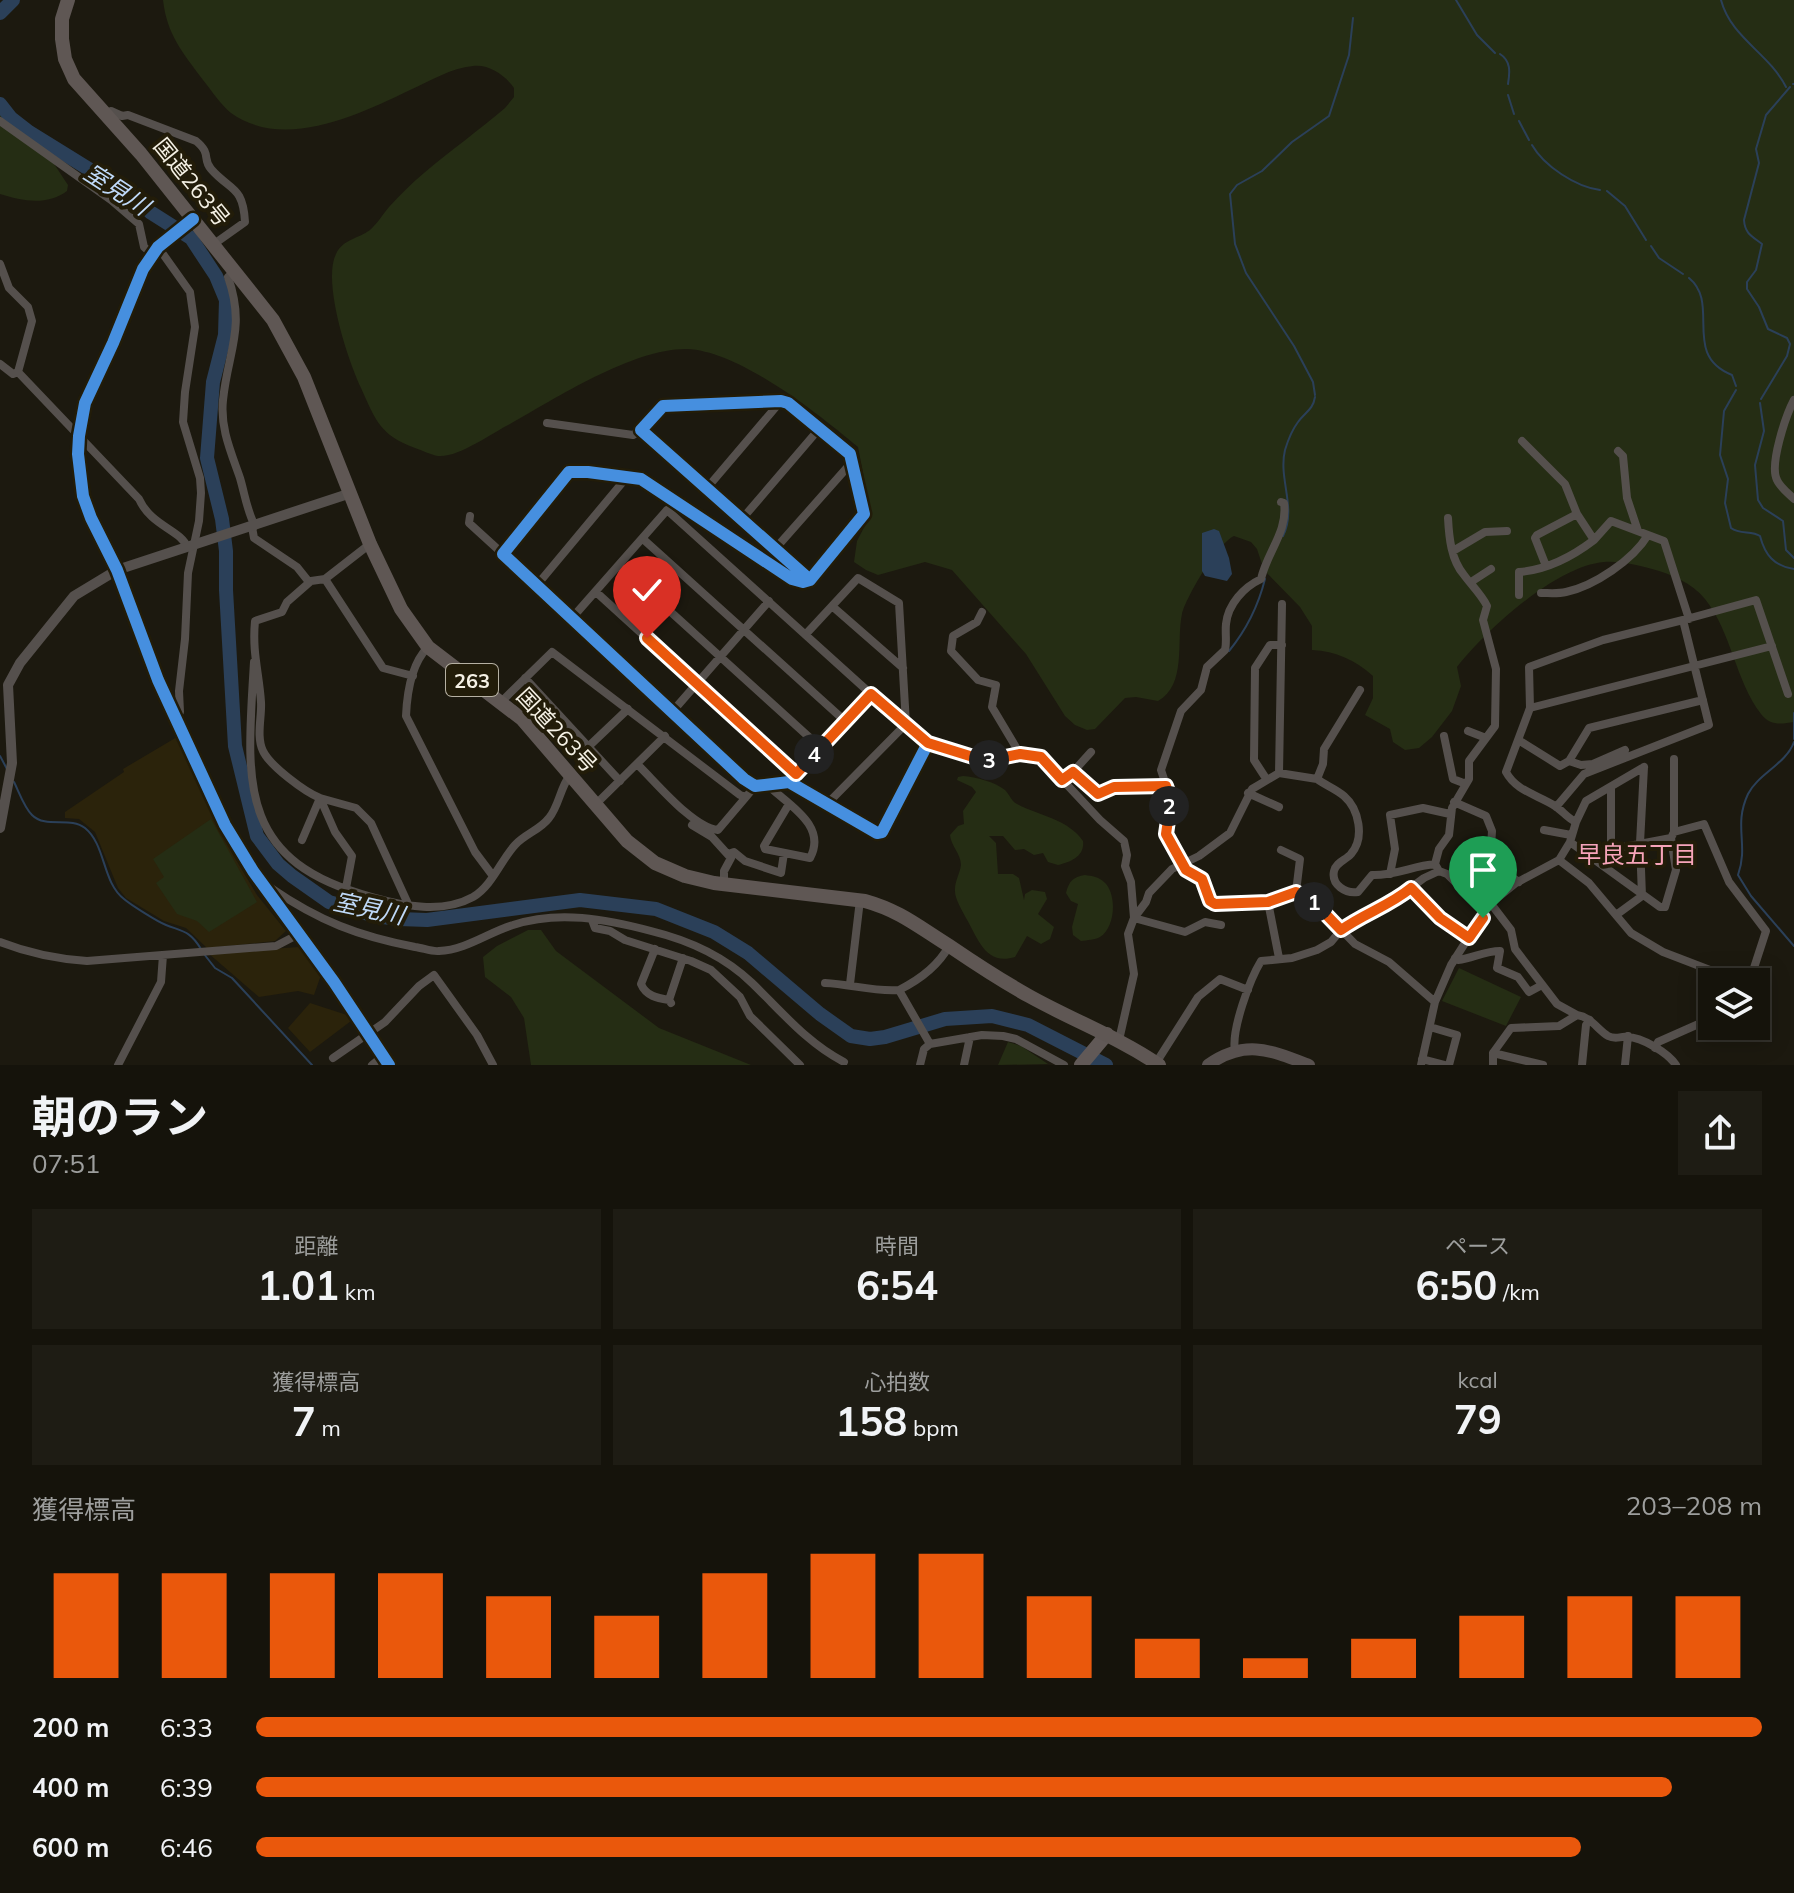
<!DOCTYPE html>
<html lang="ja">
<meta charset="utf-8">
<style>
:root{--surface:#15130b;--page:#1e1c14;--text:#f1f3f6;--muted:#9d9e9d;--line:#34322c;--accent:#ea580c}
body{margin:0;font-family:Mulish,"Noto Sans JP",sans-serif;background:var(--page);color:var(--text);height:100vh;display:flex;flex-direction:column;font-size:30px;white-space:nowrap}
*{box-sizing:border-box;margin:0}
p{font-size:26px;color:var(--muted)}
.icon{flex:none;width:44px;height:44px;fill:none;stroke:currentColor;stroke-width:2;stroke-linecap:round;stroke-linejoin:round}
.map{position:relative;height:1065px;overflow:hidden}
.panel{display:flex;flex-direction:column;background:var(--surface);flex:1}
.panel>*{flex:none}
.buttons{position:absolute;left:1698px;top:968px;display:grid;gap:16px}
.buttons a{display:grid;place-items:center;width:72px;height:72px;border-radius:0px;background:var(--surface);box-shadow:0 4px 20px #0003,0 0 0 2px var(--line);font-size:40px}
.pin{position:absolute;display:grid;place-items:center;width:68px;height:68px;color:#fff;margin:-82px -34px;border-radius:50% 50% 50% 0;rotate:-45deg;box-shadow:0 0 8px #0007}
.pin .icon{rotate:45deg}
.km{position:absolute;width:40px;height:40px;margin:-20px;border-radius:50%;background:#222;color:#fff;font-size:22px;line-height:40px;text-align:center}
.round{display:grid;place-items:center;flex:none;width:84px;height:84px;border-radius:0px;background:var(--page)}
.head{display:flex;align-items:center;justify-content:space-between;height:136px;padding:0 32px}
h1{font-size:44px;font-weight:700;line-height:60px}
.stats{display:grid;grid-template-columns:repeat(3,1fr);gap:12px;height:136px;padding:8px 32px}
.stats div{display:grid;align-content:center;border-radius:0px;background:var(--page);text-align:center}
.stats b{font-size:40px;font-weight:700}
.stats small{font-size:22px;font-weight:400}
.stats p{font-size:22px}
.chart{height:224px;padding:16px 32px}
.chart p{display:flex;justify-content:space-between}
.chart svg{width:100%;height:144px;margin-top:8px;stroke:var(--accent);stroke-width:6}
ul{padding:0 32px;list-style:none;font-size:26px}
li{display:grid;grid-template-columns:128px 96px 1fr;align-items:center;height:60px}
li i{height:20px;border-radius:10px;background:var(--accent)}
.map>svg:first-child{display:block}
</style>
<div class="map">
<svg width="1794" height="1065" viewBox="0 0 1794 1065">
<rect width="100%" height="100%" fill="#1c190f"/>
<!-- built -->
<path fill="#2b230b" d="M177,737L232,853L257,895L286,931L275,941L207,948L186,928L164,921L126,898L118,888L95,832L79,819L65,818V812L124,772L123,769Z
M299,947L321,975L314,995L298,991L259,997L208,953Z
M310,1003L347,1015L351,1021L310,1052L288,1028Z"/>
<!-- green -->
<path fill="#252d14" d="M163,0H1794V722C1781,724 1770,726 1761,714C1735,680 1732,633 1705,599C1692,583 1671,574 1652,569C1636,565 1621,561 1604,562C1556,566 1486,630 1457,667L1461,686L1452,711L1432,737L1419,748L1405,750L1393,742L1390,729L1365,715L1373,698V676C1355,660 1336,651 1312,650V626L1300,607L1264,570L1257,549L1251,542L1234,536C1218,543 1186,597 1182,614C1176,641 1187,685 1158,701L1136,697L1125,698L1095,729L1087,730L1075,725L1065,716L1026,654L952,570L925,562L878,575L866,570L854,562L857,541L871,514L858,447C818,414 740,351 687,349C634,348 556,398 510,424C492,433 458,458 438,456C431,455 422,450 415,448C380,435 376,421 361,388C348,361 322,282 336,254C343,239 358,239 370,230C377,224 383,214 389,207C400,195 412,183 424,173C450,151 478,131 505,108L514,97V88C505,75 489,64 473,66C451,68 430,81 410,90C358,115 284,151 231,113C220,104 212,91 203,80C183,53 167,35 163,0Z
M0,110C6,135 25,140 44,154C54,161 61,175 68,185L67,191C47,206 22,201 0,194Z
M963,776C976,777 995,782 1005,790C1010,795 1011,801 1017,804C1040,816 1068,819 1083,841C1085,856 1071,862 1058,865L1048,862L1043,853L1034,855L1024,849L1015,850L1003,836H989L996,843L998,874H1013L1019,878L1024,900L1025,894L1032,890L1045,892L1047,899L1038,914L1054,927L1050,939L1041,944L1027,936L1015,957C985,966 978,938 966,918C962,910 954,898 955,889C955,881 960,873 961,865C961,854 951,846 950,835L958,826L964,824L963,811L976,792L972,787L957,780L958,777Z
M211,819L257,902L209,932L197,921L177,914L156,883L164,877L153,859Z
M1085,875C1092,876 1099,877 1104,882C1117,893 1116,927 1100,937C1095,940 1087,940 1081,941L1073,935L1072,927L1078,904L1071,901L1066,893C1069,881 1073,877 1085,875Z
M528,930H541L556,951L659,1028L751,1065H531L524,1018L511,997L485,977L483,957L497,946Z
M1459,968L1521,997L1506,1026L1442,1001Z
M1008,1042L1021,1046L1048,1064L998,1065Z"/>
<!-- water -->
<path fill="#2b4059" d="M1214,529L1219,531L1229,558L1232,574L1227,581L1205,576L1202,571V533Z"/>
<g fill="none" stroke-linecap="round" stroke-linejoin="round">
<!-- stream -->
<path stroke="#2b4059" stroke-width="2" d="M1456,0L1477,35L1495,53
M1721,0C1731,38 1769,53 1786,87
M1500,54C1511,61 1510,72 1508,84
M1793,84H1794
M1508,95L1514,114
M1519,121L1529,140
M1532,145C1544,166 1576,187 1600,190
M1607,191L1625,206L1646,240
M1651,246L1659,258L1683,274
M1689,278C1721,304 1681,355 1732,375L1736,386
M1736,390L1724,411L1720,455L1728,479L1725,503L1731,528C1740,535 1752,530 1760,536C1765,555 1774,566 1794,569
M1315,395L1313,382L1294,346L1246,273L1235,244L1230,194L1237,185L1262,171L1292,142L1329,116L1349,55L1353,18
M1761,399L1787,356L1790,344L1787,338L1768,329L1759,307L1747,289V282L1756,270L1762,244C1752,236 1745,234 1744,220L1759,163L1756,149L1766,115L1790,87
M1760,403L1764,431L1755,465L1758,500L1763,508L1783,521L1786,550L1794,558
M1283,536C1297,508 1278,479 1285,450C1288,440 1292,430 1298,422C1305,412 1313,410 1315,397
M1229,651C1247,629 1258,607 1265,579
M1794,713V739
M1794,742C1786,764 1758,774 1748,794C1733,826 1749,844 1738,875L1751,896L1794,946
M0,756L7,769
M14,782C19,792 24,807 32,815C46,829 70,816 85,828C106,845 102,882 124,899C131,905 158,922 166,925C184,932 190,931 201,949
M204,954L215,968L232,978L312,1065"/>
<!-- river -->
<path stroke="#2b4059" stroke-width="14" d="M0,13L13,0
M0,104L11,118L29,132L134,197L150,212L191,238L216,276L226,300L225,335L213,382L207,458L222,519L226,551V590L235,746L257,836L278,864L292,876L329,902L375,916L399,919L427,920L580,900L656,909L714,932L748,953L820,1014L851,1036L870,1039L885,1037L945,1019L992,1016L1028,1025L1106,1065"/>
<!-- minor -->
<path stroke="#55504d" stroke-width="8" d="M106,116L111,111L122,116L128,115L196,141C212,154 202,159 211,169C230,191 243,185 245,222L214,244
M0,121L111,200L139,224L144,247L152,254
M158,247L190,292L195,327L185,392L183,422L200,478L201,493L199,521L188,573L185,639L179,691L180,712L175,715
M0,264L9,288L28,307L32,321L18,372
M235,271L228,277C246,328 228,351 223,400C220,428 231,452 240,478C245,495 247,511 255,526
M0,364L13,374L18,372L139,499C151,526 181,530 187,547
M1794,400C1786,415 1769,465 1777,480C1780,487 1788,493 1794,499
M547,423L633,435L641,430
M1522,441L1565,484L1577,514L1594,540L1611,521L1664,541L1689,619
M1618,451L1623,456L1627,498L1638,531
M707,488L781,401
M470,516L469,523L503,554
M1448,518C1449,537 1451,560 1464,575C1472,586 1481,594 1487,606L1483,620L1496,669L1495,726L1469,761V779L1452,808L1449,835L1439,849L1435,864L1439,871L1447,874L1458,885L1482,892L1511,930L1515,949L1557,1004L1577,1015
M742,519L819,429
M252,527L254,538L297,567L309,582
M643,539L845,721
M775,549L852,462
M1453,551L1485,532L1507,531
M620,566L820,747
M1546,566L1535,538L1537,535L1577,514
M325,579L383,668L413,676
M810,580L641,430L663,406L781,401L788,403L850,454L864,514L810,580L803,582L792,579L641,479L588,472H569L503,554L744,779L755,786L789,782L877,833L882,832L928,743
M1471,582L1491,569
M537,585L627,477
M596,592L796,774
M1541,593C1549,593 1558,594 1566,592C1594,586 1633,560 1648,535
M1519,595V572C1546,570 1573,556 1594,540
M832,606L903,668
M982,612L977,622L953,636L951,651L978,680L996,685L992,707L1020,754
M572,618L667,510L871,694L928,743L986,761L1020,754L1041,757L1100,820L1124,841L1127,855L1125,866L1131,882L1134,918
M1683,620L1756,600L1788,694
M806,634L858,578L899,603L906,724L827,804
M428,647C411,664 407,693 406,716L475,852L493,876
M254,662C247,780 235,861 372,897C404,906 442,914 473,897C492,886 501,860 515,845C525,834 540,830 549,818C559,806 560,788 570,775
M525,678L620,781
M501,702L552,652L740,795L746,797L755,786
M1530,708L1772,646
M672,712L769,601
M1468,731L1486,738
M1444,736L1453,779L1466,784
M1520,741L1560,766L1569,761L1581,765L1593,764L1625,750
M588,747L628,709
M1674,759V832
M1569,761L1589,728L1703,700
M637,764C656,782 692,827 718,830L746,797
M1073,772L1091,752
M1279,773L1282,604
M795,775L871,694
M1317,779C1325,785 1336,789 1344,796C1359,809 1365,838 1351,854C1346,860 1336,862 1334,871C1331,885 1346,894 1358,892L1372,875C1393,876 1413,866 1435,864
M1062,780L1073,772L1098,794L1114,787L1166,786
M1267,780L1254,760L1255,668L1270,645H1282
M771,784L772,789C791,806 827,827 810,858L765,849L764,846L789,804
M1611,787V849
M1248,793L1279,807
M1454,802L1486,816L1492,831L1490,862L1519,882
M596,804L665,736
M1576,822L1586,801L1644,767
M692,825L712,837L731,858L724,871V884
M1544,830L1571,835
M302,840L320,798L356,808L371,823L409,906
M1570,842L1660,907H1665L1676,870L1671,838
M1281,850L1300,859L1296,892L1320,908L1355,944L1389,962L1435,1002
M728,854L734,852L745,861L781,873L784,853
M1590,856L1592,853L1671,838L1674,832L1704,824L1729,882L1766,931L1752,974L1734,982
M1559,860L1589,883L1631,933L1663,952L1736,980
M1390,874L1395,849L1390,815L1423,808L1450,814
M346,888L352,856L335,832L320,798C305,792 270,766 263,751C256,737 262,716 261,702C259,672 252,653 255,621L282,612L287,602L311,581L325,579L370,544
M1411,888L1440,918L1469,938
M266,890L271,888C319,921 358,936 415,947C423,948 432,952 439,951C466,950 489,932 513,925C558,910 606,919 651,931C688,940 724,956 752,983C781,1011 807,1043 844,1062
M1642,896L1640,843L1644,767
M1268,902C1255,903 1215,909 1209,898C1206,893 1205,885 1202,879L1186,870L1166,834L1171,800L1161,770L1181,711L1201,690L1207,667L1225,650C1227,642 1225,633 1226,624C1228,604 1244,587 1261,579C1267,552 1288,532 1284,503L1281,502
M1616,915L1642,896
M1134,918L1185,932L1205,922L1221,925
M592,920L595,928L610,931L625,940L691,961L711,970L740,997L750,1016L800,1065
M0,942C28,953 57,959 87,961L276,946L299,934
M655,949L641,984C646,996 657,998 669,1000
M1279,958L1268,902L1296,892
M1455,958L1458,960C1473,958 1485,951 1500,951L1497,968L1518,977L1529,992L1542,985
M825,983C850,984 874,992 899,990
M850,984L860,900
M671,1003L669,1000L683,958
M1430,1027L1457,1035L1449,1065
M1119,1040L1134,974L1128,934L1134,918L1146,902L1149,893L1172,869L1199,856L1230,833L1252,789L1279,773L1317,779L1323,764L1324,749L1360,690
M930,1044L899,990C919,980 938,966 949,946
M1655,1048L1658,1042L1712,1018
M1235,1051C1231,1030 1250,979 1261,961L1292,958L1317,950L1331,942L1341,930L1367,911L1386,906L1424,878L1439,871
M1493,1053L1543,1065
M333,1058L385,1022L419,986L434,975L477,1035L493,1065
M1422,1059L1445,1065
M1156,1063L1198,997L1220,979L1248,990
M118,1065L161,982L163,955
M372,1065L383,1056
M920,1065L924,1049L930,1044L982,1035L1003,1036L1016,1039L1064,1065
M964,1065L970,1037
M1421,1065L1435,1002L1451,965L1490,904L1516,883L1559,860L1570,842L1576,822C1567,818 1563,811 1555,806C1538,795 1516,791 1506,772L1530,708L1529,667L1603,640L1683,620L1709,725L1584,774L1556,807
M1493,1065V1053L1511,1028L1559,1026L1577,1015C1591,1017 1597,1029 1608,1036C1616,1040 1620,1036 1627,1037C1642,1037 1668,1053 1676,1065
M1582,1065L1586,1025L1590,1020
M1625,1065L1628,1036"/>
<!-- tertiary -->
<path stroke="#55504d" stroke-width="10" d="M193,219L158,247L143,269L113,343L85,403L79,436L78,454L83,496L91,518L117,570L158,680L225,825L253,871L334,982L389,1065
M0,828L12,763L8,685L20,663L74,596L117,570L348,494"/>
<!-- secondary -->
<path stroke="#58514f" stroke-width="12" d="M1208,1065C1245,1039 1270,1050 1309,1065"/>
<!-- primary -->
<path stroke="#615957" stroke-width="14" d="M1081,1065L1107,1034"/>
<!-- trunk -->
<path stroke="#5f5754" stroke-width="14" d="M68,0L62,19V39L65,59L74,79L141,154L273,320L304,377L370,544L401,609L428,647L522,719L627,841L655,863L685,876L714,883L865,901C901,911 920,928 951,947C976,964 1002,981 1029,996C1072,1020 1118,1037 1159,1065"/>
<!-- cycleway casing -->
<g stroke="#221c09" stroke-width="17">
<path id="cycleway" d="M193,219L158,247L143,269L113,343L85,403L79,436L78,454L83,496L91,518L117,570L158,680L225,825L253,871L334,982L389,1065
M810,580L641,430L663,406L781,401L788,403L850,454L864,514L810,580L803,582L792,579L641,479L588,472H569L503,554L744,779L755,786L789,782L877,833L882,832L928,743"/>
</g>
<!-- cycleway -->
<use href="#cycleway" stroke="#468fdf" stroke-width="12"/>
</g>
<g fill="none" stroke-linecap="round" stroke-linejoin="round">
<!-- route casing -->
<g stroke="#fff" stroke-width="16">
<path id="route" d="M647,638L796,774L871,694L928,743L986,761L1020,754L1041,757L1062,780L1073,772L1098,794L1114,787L1166,786L1171,800L1166,834L1186,870L1202,879L1210,901L1215,904L1268,902L1296,892L1313,901L1341,930C1365,913 1389,906 1411,888L1440,918L1469,938L1483,918"/>
</g>
<!-- route -->
<use href="#route" stroke="#ea580c" stroke-width="10"/>
</g>
<g text-anchor="middle" dominant-baseline="central" stroke-width="8" stroke-linejoin="round" paint-order="stroke">
<!-- shield labels -->
<rect fill="#221c09" stroke="#b6b1a3" stroke-width="2" x="446" y="664" width="52" height="32" rx="6"/>
<g font-size="20" font-weight="bold" fill="#f5f1e5">
<text x="472" y="680">263</text>
</g>
<!-- street labels -->
<g font-size="22" fill="#f5f1e5" stroke="#221c09">
<text transform="translate(192 182) rotate(51)">国道263号</text>
<text transform="translate(557 730) rotate(47)">国道263号</text>
</g>
<!-- water labels -->
<g font-size="24" font-style="italic" fill="#bfd9f8" stroke="#221c09">
<text transform="translate(117 189) rotate(33)">室見川</text>
<text transform="translate(369 908) rotate(12)">室見川</text>
</g>
<!-- neighbourhood labels -->
<g font-size="24" fill="#f7a4b9" stroke="#221c09">
<text x="1637" y="854">早良五丁目</text>
</g>
</g>
</svg>
<div class="buttons">
<a><svg class="icon" aria-label="layers" viewBox="0 0 24 24"><path d="M12 4l9 5-9 5-9-5zM3 14l9 5 9-5"/></svg></a>
</div>
<div class="pin" style="left:1483px;top:918px;background:#1e9e55"><svg class="icon" aria-label="arrive" viewBox="0 0 24 24"><path d="M6 21V4h12l-3 4 3 4H6"/></svg></div>
<div class="pin" style="left:647px;top:638px;background:#d93025"><svg class="icon" aria-label="check" viewBox="0 0 24 24"><path d="M5 12l5 5 9-10"/></svg></div>
<b class="km" style="left:1314px;top:902px">1</b>
<b class="km" style="left:1169px;top:806px">2</b>
<b class="km" style="left:989px;top:760px">3</b>
<b class="km" style="left:814px;top:754px">4</b>
</div>
<section class="panel">
<div class="head"><div><h1>朝のラン</h1><p>07:51</p></div><a class="round"><svg class="icon" aria-label="share" viewBox="0 0 24 24"><path d="M12 15V3M7 8l5-5 5 5M5 13v7h14v-7"/></svg></a></div>
<div class="stats">
<div><p>距離</p><b>1.01<small> km</small></b></div>
<div><p>時間</p><b>6:54</b></div>
<div><p>ペース</p><b>6:50<small> /km</small></b></div>
</div>
<div class="stats">
<div><p>獲得標高</p><b>7<small> m</small></b></div>
<div><p>心拍数</p><b>158<small> bpm</small></b></div>
<div><p>kcal</p><b>79</b></div>
</div>
<div class="chart"><p><span>獲得標高</span>203–208 m</p>
<svg viewBox="0 0 160 44" preserveAspectRatio="none"><path d="M5 44V12M15 44V12M25 44V12M35 44V12M45 44V19M55 44V25M65 44V12M75 44V6M85 44V6M95 44V19M105 44V32M115 44V38M125 44V32M135 44V25M145 44V19M155 44V19"/></svg>
</div>
<ul>
<li><b>200 m</b>6:33<i style="width:100%"></i></li>
<li><b>400 m</b>6:39<i style="width:94%"></i></li>
<li><b>600 m</b>6:46<i style="width:88%"></i></li>
</ul>
</section>
